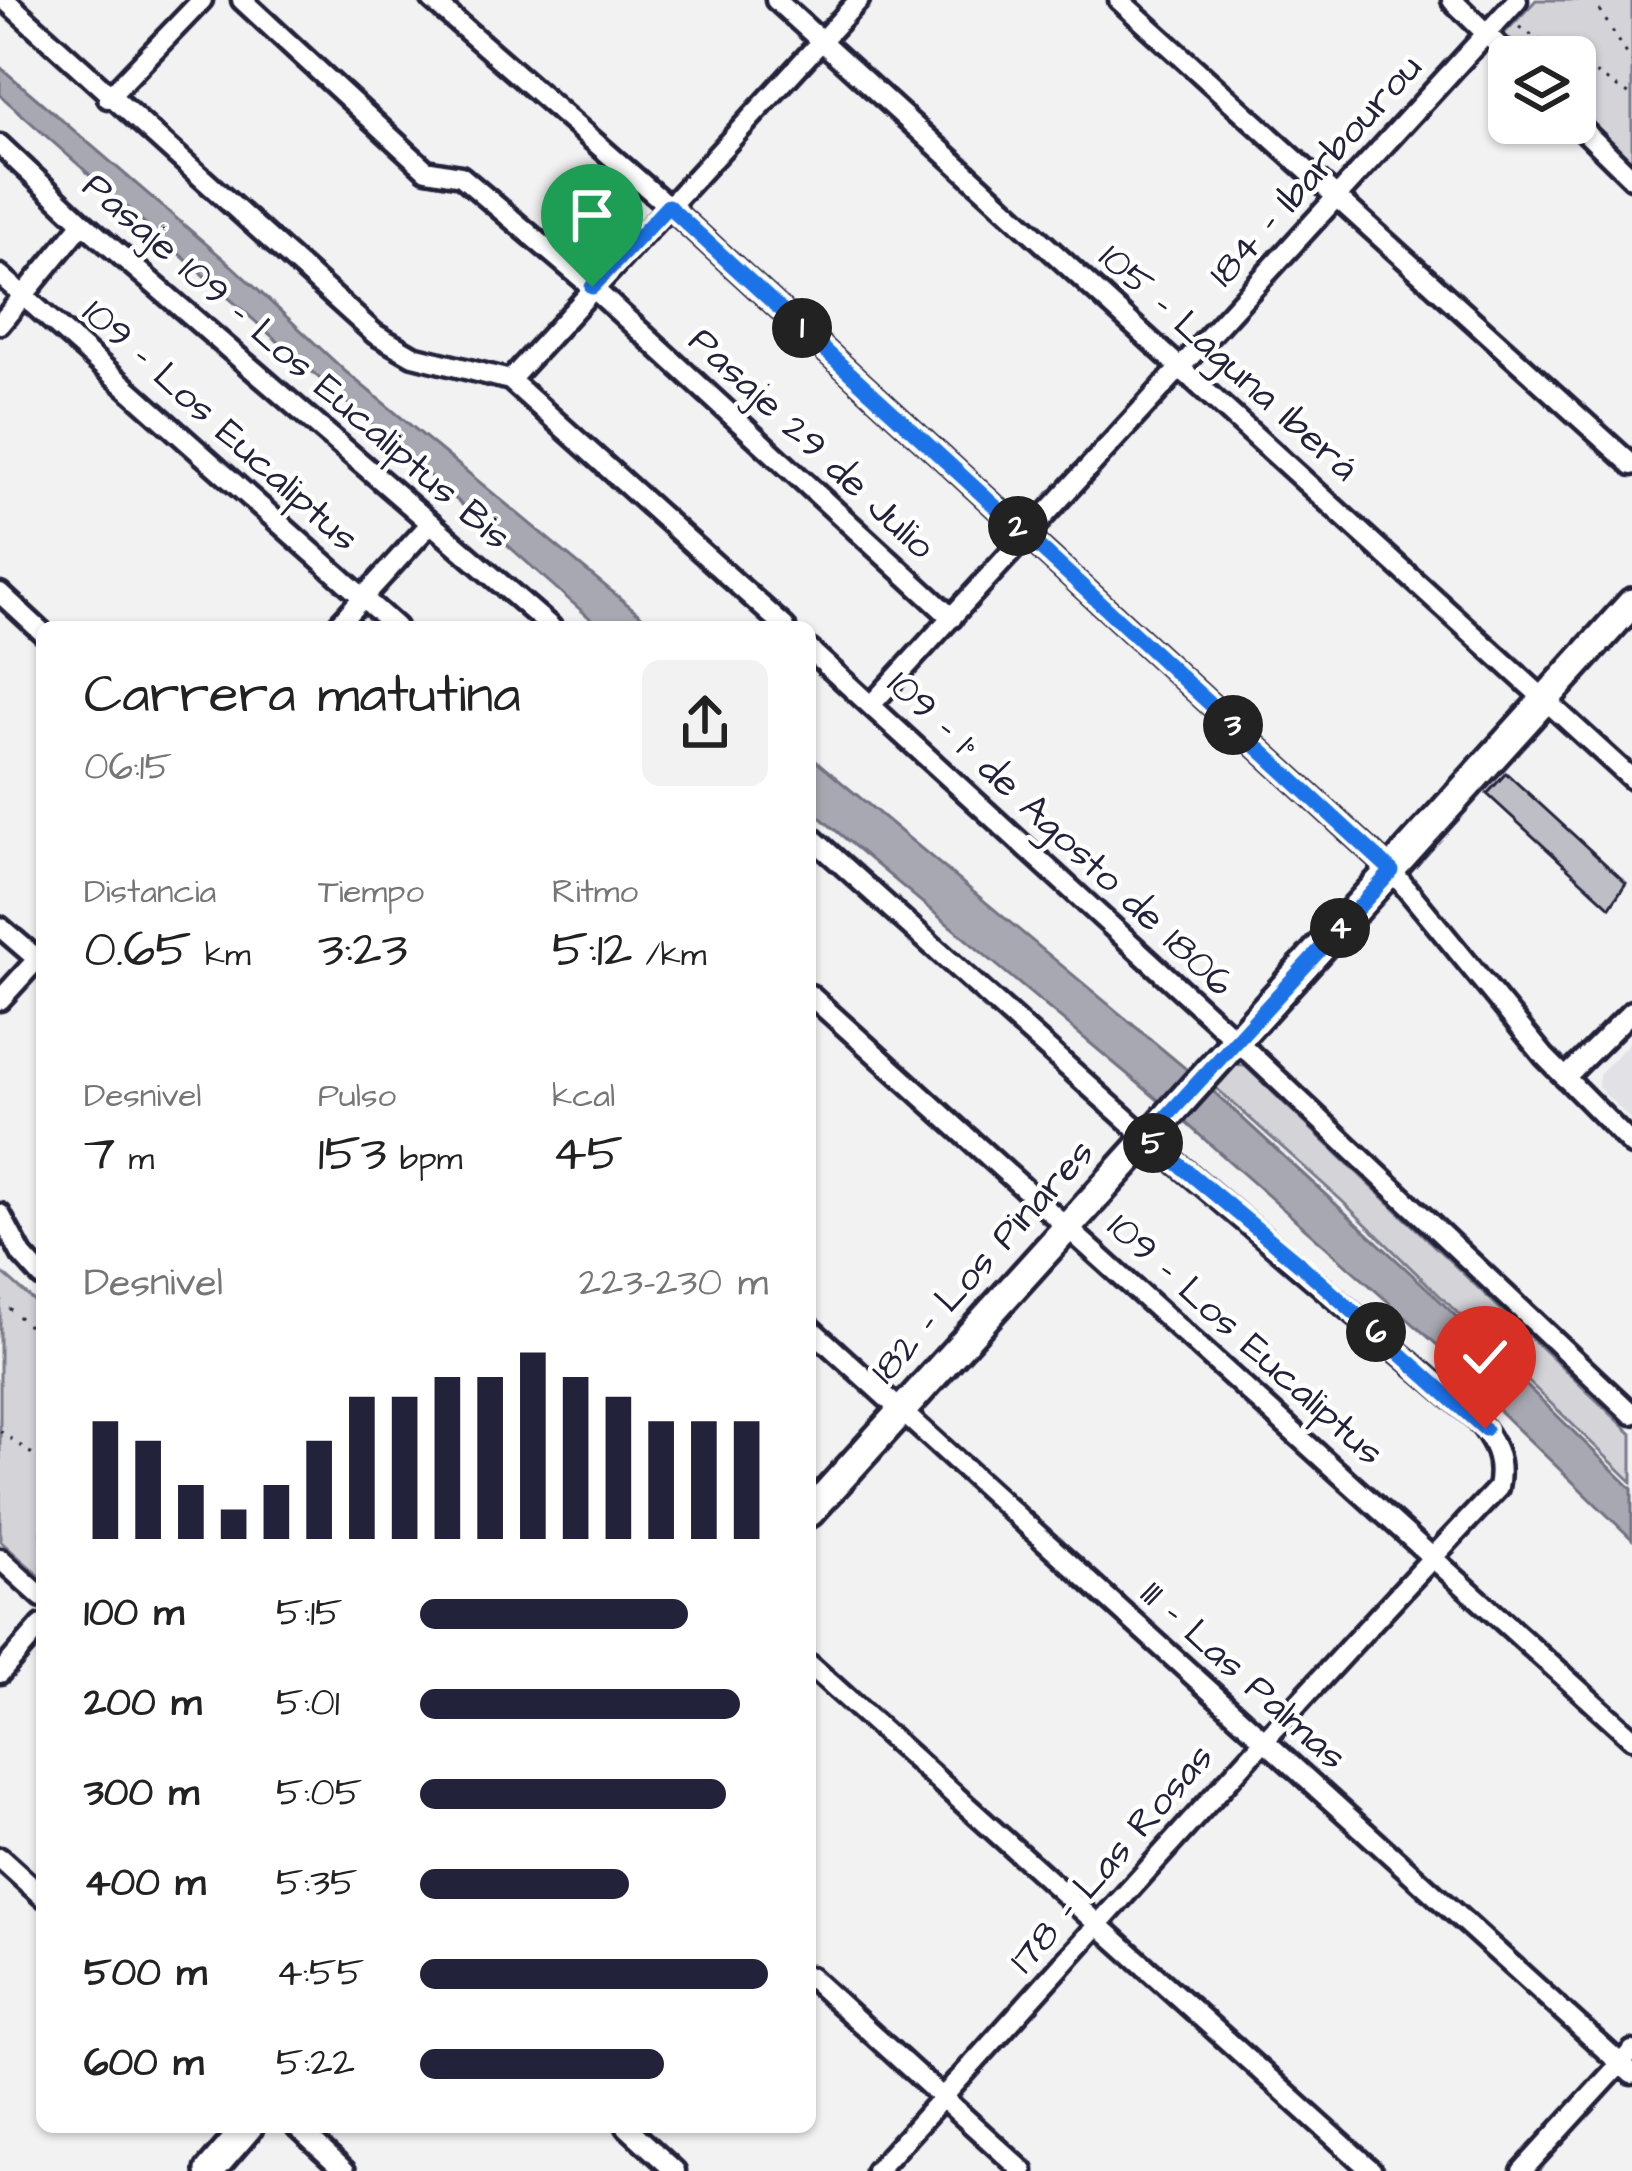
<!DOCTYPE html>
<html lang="es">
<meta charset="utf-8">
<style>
:root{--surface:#fff;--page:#f2f2f2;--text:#222;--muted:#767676;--accent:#22223b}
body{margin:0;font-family:"Architects Daughter",sans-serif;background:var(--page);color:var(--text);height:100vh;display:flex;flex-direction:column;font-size:45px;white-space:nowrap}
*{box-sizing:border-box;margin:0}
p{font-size:39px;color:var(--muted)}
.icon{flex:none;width:66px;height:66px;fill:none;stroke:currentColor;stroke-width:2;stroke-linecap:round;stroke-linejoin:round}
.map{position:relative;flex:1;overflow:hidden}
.drawer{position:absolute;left:36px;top:621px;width:780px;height:1512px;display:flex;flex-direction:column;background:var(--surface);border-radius:18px;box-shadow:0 3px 9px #0004}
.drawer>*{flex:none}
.fabs{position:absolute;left:1488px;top:36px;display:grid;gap:24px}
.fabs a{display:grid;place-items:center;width:108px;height:108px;border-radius:18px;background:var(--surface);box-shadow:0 3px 9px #0004;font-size:60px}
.pin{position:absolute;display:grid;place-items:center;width:102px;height:102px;color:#fff;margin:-123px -51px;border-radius:50% 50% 50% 0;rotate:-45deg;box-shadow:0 0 12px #0007}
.pin .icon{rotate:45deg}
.km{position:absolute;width:60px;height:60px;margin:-30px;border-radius:50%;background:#222;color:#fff;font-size:33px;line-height:60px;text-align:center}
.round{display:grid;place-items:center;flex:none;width:126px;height:126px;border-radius:18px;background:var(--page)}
.overview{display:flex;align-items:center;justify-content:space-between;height:204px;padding:0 48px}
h1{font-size:54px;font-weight:600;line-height:90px}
.figures{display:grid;grid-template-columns:repeat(3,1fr);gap:18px;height:204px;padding:12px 48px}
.figures div{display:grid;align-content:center}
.figures b{font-size:51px;font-weight:600}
.figures small{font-size:33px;font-weight:400}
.figures p{font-size:33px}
.chart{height:336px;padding:24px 48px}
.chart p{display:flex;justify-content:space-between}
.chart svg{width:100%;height:216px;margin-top:12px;stroke:var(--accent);stroke-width:6}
ul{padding:0 48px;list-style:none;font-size:39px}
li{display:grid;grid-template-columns:192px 144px 1fr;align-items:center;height:90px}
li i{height:30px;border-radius:15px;background:var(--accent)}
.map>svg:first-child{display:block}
</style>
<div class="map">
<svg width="1632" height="2171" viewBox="0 0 1632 2171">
<rect width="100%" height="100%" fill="#f2f2f3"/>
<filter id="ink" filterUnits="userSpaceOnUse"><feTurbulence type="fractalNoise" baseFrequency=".00833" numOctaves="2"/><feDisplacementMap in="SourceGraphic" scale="24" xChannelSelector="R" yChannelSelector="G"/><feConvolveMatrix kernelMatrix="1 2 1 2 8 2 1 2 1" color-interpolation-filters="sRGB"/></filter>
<g filter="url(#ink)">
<!-- built -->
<path fill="#e2e2e6" d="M1632,1040V1121L1598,1087L1599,1074Z"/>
<!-- green -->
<path fill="#d3d3d8" stroke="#7a7a8a" stroke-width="3" d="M1536,0H1632V164L1575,108V57H1523L1502,36Z
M1231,1065L1245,1066L1632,1434V1482L1341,1200L1214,1086Z
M0,1271L42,1308V1578L0,1541Z"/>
<!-- water -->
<path fill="#a8a8b2" stroke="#727282" stroke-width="3" d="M0,67L232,266L346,372L655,627H600L0,95Z
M810,756L1215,1093L1428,1289L1632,1489V1539L1492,1404L1453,1359L1187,1124L810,809Z"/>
<!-- building -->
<path fill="#bebec6" stroke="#22223b" stroke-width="3" d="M1506,773L1626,883L1610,907L1487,794Z"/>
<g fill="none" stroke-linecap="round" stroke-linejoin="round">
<!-- street casing -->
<g stroke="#22223b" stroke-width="27">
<path id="street" d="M5,0L375,334L413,356L510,380L785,627
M242,0L426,170L461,176L592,287L952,618
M432,0L668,206L1392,871L1544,1056L1632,1145
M776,0L1632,779
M1119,0L1632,465
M1452,0L1510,57
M108,98L202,0
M1575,122L1632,178
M0,145L83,223L551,627
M0,275L396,627
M0,324L83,223
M510,380L859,0
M0,593L42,632
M336,627L430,524
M810,650L1237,1041L1632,1414
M871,705L1517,0
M810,836L1147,1138L1474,1417C1494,1439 1504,1459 1498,1488C1286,1712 1083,1943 876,2171
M0,927L42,963
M810,995L1632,1738
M0,1000L42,954
M1565,1078L1632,1011
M0,1214L22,1255L42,1277
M810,1328L1632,2074
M0,1559L42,1597
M810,1665L1372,2171
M0,1673L42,1625
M0,1858L42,1896
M810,1977L1023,2171
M297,2127L345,2171
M627,2127L675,2171
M1522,2171L1632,2051"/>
</g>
<!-- secondary casing -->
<g stroke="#22223b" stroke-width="36">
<path id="secondary" d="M810,1512L1632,603
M210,2171L248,2127"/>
</g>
<!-- path -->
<path stroke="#22223b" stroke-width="3" stroke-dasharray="3 9" stroke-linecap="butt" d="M1593,0L1632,62
M1519,27L1568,57
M1575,61L1632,96
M0,1300L42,1338
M42,1378L35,1387L42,1400
M0,1431L42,1461"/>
<!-- street -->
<use href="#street" stroke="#fff" stroke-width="18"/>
<!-- secondary -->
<use href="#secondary" stroke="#fff" stroke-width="27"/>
</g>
</g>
<g fill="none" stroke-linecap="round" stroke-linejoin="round" filter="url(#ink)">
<!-- route casing -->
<g stroke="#fff" stroke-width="24">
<path id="route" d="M592,287L668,206L1392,871L1147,1138L1303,1267L1485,1429"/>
</g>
<!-- route -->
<use href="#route" stroke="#1a73e8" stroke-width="15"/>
</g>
<g text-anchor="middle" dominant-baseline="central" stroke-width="9" stroke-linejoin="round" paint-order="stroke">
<!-- street labels -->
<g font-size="39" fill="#22223b" stroke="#fff">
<text transform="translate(1316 171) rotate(-48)">184 - Ibarbourou</text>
<text transform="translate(296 362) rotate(41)">Pasaje 109 - Los Eucaliptus Bis</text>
<text transform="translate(1228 363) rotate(42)">105 - Laguna Iberá</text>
<text transform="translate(220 426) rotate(42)">109 - Los Eucaliptus</text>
<text transform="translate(811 444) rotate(43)">Pasaje 29 de Julio</text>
<text transform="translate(1060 834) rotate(43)">109 - 1° de Agosto de 1806</text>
<text transform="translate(983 1262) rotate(-48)">182 - Los Pinares</text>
<text transform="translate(1245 1340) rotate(42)">109 - Los Eucaliptus</text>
<text transform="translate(1243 1676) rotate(42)">111 - Las Palmas</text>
<text transform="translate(1112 1859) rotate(-49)">178 - Las Rosas</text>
</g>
</g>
</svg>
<div class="fabs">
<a><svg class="icon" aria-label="layers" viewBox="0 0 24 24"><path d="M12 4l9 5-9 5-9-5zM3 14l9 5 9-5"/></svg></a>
</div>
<div class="pin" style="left:592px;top:287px;background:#1e9e55"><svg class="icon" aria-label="arrive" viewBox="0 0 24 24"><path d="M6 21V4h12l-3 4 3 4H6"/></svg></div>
<div class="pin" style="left:1485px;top:1429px;background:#d93025"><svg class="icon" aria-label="check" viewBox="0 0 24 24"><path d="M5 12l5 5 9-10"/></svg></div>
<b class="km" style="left:802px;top:328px">1</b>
<b class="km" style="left:1018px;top:526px">2</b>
<b class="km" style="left:1233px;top:725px">3</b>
<b class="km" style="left:1340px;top:928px">4</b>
<b class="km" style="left:1153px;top:1143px">5</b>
<b class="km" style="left:1376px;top:1332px">6</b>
<section class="drawer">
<div class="overview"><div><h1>Carrera matutina</h1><p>06:15</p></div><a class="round"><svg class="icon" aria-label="share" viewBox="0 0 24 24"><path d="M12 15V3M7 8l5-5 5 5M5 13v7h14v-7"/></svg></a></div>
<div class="figures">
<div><p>Distancia</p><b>0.65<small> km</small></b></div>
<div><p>Tiempo</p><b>3:23</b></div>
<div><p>Ritmo</p><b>5:12<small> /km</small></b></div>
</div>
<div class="figures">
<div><p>Desnivel</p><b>7<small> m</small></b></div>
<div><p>Pulso</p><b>153<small> bpm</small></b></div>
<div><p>kcal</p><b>45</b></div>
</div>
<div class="chart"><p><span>Desnivel</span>223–230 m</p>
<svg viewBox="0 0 160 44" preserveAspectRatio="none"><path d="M5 44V20M15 44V24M25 44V33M35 44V38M45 44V33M55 44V24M65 44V15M75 44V15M85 44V11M95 44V11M105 44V6M115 44V11M125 44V15M135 44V20M145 44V20M155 44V20"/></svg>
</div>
<ul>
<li><b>100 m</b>5:15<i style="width:77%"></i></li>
<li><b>200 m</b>5:01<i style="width:92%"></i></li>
<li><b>300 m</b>5:05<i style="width:88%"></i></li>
<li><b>400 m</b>5:35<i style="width:60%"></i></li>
<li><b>500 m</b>4:55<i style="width:100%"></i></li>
<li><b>600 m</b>5:22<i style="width:70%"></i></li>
</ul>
</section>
</div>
